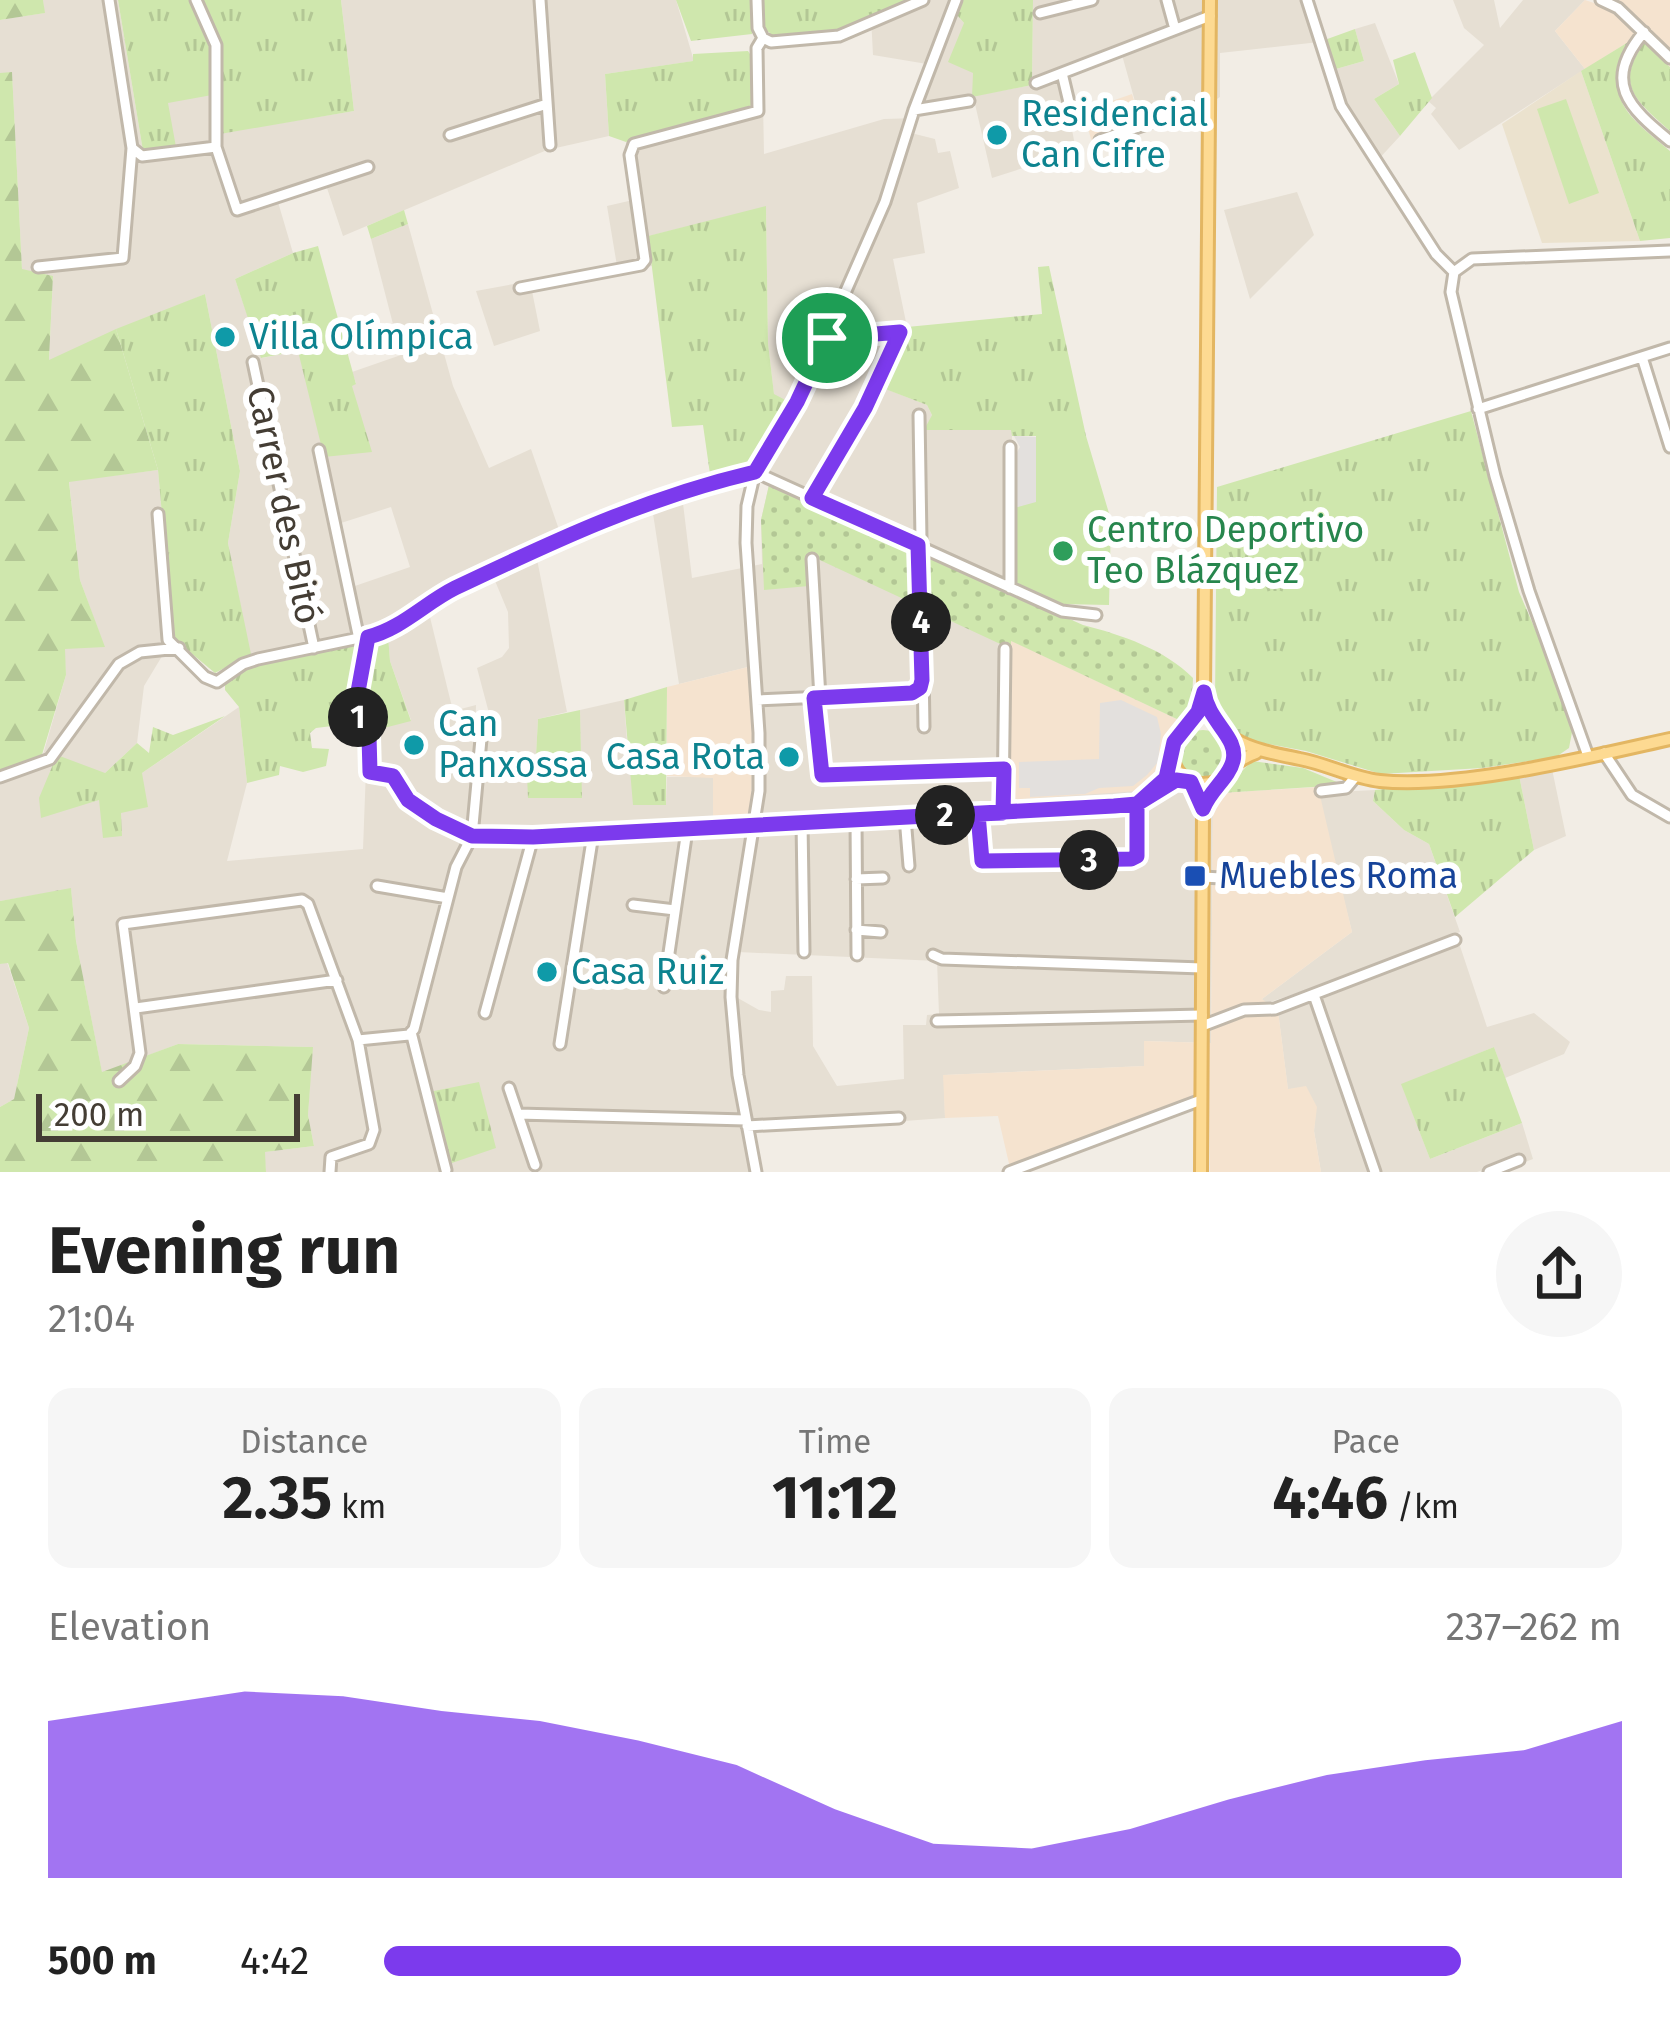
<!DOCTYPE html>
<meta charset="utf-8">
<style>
:root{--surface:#fff;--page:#f6f6f6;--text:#222;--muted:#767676;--accent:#7c3aed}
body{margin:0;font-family:"Fira Sans",sans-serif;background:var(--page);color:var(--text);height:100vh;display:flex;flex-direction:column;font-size:45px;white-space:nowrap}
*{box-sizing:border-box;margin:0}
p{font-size:39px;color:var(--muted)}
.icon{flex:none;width:66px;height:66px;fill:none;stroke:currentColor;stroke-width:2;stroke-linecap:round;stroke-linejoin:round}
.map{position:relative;height:1172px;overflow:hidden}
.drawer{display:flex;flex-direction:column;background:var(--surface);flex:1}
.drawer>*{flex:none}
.scale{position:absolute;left:36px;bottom:30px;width:264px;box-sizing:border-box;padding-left:12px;border:6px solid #443d34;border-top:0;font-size:33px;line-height:42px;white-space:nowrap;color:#443d34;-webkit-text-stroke:9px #fff;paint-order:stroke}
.pin{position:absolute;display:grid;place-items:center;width:102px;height:102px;color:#fff;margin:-51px;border:6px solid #fff;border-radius:50%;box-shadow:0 3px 12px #0007}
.km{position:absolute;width:60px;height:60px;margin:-30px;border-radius:50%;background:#222;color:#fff;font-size:33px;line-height:60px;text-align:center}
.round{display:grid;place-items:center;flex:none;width:126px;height:126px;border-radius:63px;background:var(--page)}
.headline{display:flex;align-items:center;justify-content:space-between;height:204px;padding:0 48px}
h1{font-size:66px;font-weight:700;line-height:90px}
.metrics{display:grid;grid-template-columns:repeat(3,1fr);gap:18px;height:204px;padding:12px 48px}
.metrics div{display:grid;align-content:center;border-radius:24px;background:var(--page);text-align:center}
.metrics b{font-size:60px;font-weight:700}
.metrics small{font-size:33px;font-weight:400}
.metrics p{font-size:33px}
.chart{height:336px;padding:24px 48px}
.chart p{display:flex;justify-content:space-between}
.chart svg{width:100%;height:216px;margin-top:12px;fill:var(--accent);opacity:.7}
ul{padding:0 48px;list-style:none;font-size:39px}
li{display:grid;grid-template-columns:192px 144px 1fr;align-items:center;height:90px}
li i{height:30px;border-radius:15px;background:var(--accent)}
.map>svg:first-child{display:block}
</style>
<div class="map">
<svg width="1670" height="1172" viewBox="0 0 1670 1172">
<defs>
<pattern id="grass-tufts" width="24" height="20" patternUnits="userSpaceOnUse" patternTransform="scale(3)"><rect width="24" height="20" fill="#cfe7ad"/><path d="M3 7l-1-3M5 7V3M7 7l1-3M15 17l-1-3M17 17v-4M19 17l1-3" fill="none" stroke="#b3c795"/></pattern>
<pattern id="forest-firs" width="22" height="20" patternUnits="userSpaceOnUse" patternTransform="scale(3)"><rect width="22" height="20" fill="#cfe7ad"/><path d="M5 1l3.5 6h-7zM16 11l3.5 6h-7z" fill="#b3c795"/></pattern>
<pattern id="park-dots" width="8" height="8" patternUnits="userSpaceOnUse" patternTransform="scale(3)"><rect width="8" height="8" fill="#cfe7ad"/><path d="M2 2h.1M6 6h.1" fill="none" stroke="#b3c795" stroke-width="1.8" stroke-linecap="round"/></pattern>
</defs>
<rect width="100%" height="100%" fill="#f2ede5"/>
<!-- residential -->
<path fill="#e6dfd3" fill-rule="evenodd" d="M43,0H118L143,151L168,103L210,47L191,0H201L222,46L220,133L354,111L341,0H676L694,61L605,74L609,136L547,150L343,236L326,185L278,202L293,253L235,279L262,358L298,351L352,385L356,383L352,372L401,355L371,239L408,224L453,386L489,468L531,449L564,544L536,554L567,712L538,719L535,775H528L581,798L580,710L624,700L629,769L666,805L667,777H713L751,817L753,714L748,667L679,684L652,507L682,495L692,578L762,564L761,520L769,485L756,459L790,403L774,395L768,343L766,207L649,236L652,266L618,272L607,206L633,200L626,142L763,102L764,154L884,119L917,118L911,133L935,139L938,153L950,151L959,188L917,203L925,253L893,259L907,327L881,387L927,405L932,415L925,430H1012L1011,649L1139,791L1158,777L1213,799L1211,1043L1145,1041V1066L944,1075L945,1118L754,1132L762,1172H266L264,1152L314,1146L308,1115L312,1047L178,1044L102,1073L76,941L71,889L0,901V772L42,758L66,675L64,648L104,646L80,580L69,481L158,470L173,638L144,686L137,743L105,773L100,800L121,813L142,773L239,707L247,783L227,861L363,849L367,743L362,733L411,720L390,661L388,636L252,664L228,543L240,471L205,294L49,361L53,277L22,270L12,73H0V20L44,13ZM391,507L410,567L352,587L341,523ZM493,576L508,612L509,648L502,657L477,668L494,732L475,737L476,705L453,711L427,605ZM738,952L937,961L939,1014L927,1015L926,1025H903L904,1079L837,1086L813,1046L812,976H786L784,990L771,991V1012L759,1010L736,997Z
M909,0H963L957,15L964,23L973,73V96L1032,85L1033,0H1307L1319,42L1220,53V97L1196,113L1143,130L1122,55L1067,75L1076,117L1070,119L1076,151L992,178L975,104L918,112L908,110L927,64L873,55L871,17Z
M1453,0H1494L1500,28L1523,0H1585L1555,31L1585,69L1459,150L1431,114L1436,108L1428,101L1484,45L1464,28Z
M1375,23L1399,84L1374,99L1400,136L1376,162L1341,106L1329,71L1364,61L1355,29Z
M1297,192L1314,235L1250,299L1224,210Z
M530,281L540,331L494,346L476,291Z
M1552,769L1566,836L1534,850L1519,775Z
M1375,790L1373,801L1404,830L1429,844L1460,932L1361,972L1264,1004L1262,999L1352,932L1317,793Z
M1459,943L1487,1027L1534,1013L1570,1042L1564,1054L1505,1078L1494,1047L1402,1085L1430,1159L1522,1123L1533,1159L1523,1163L1519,1156L1477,1172H1379L1318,999Z
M7,962L29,1028L14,1099L0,1107V964Z
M1310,1003L1344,1091L1371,1172H1321L1314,1131L1316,1107L1288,1090L1278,1011Z"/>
<!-- commercial -->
<path fill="#f5e3cf" d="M1585,0L1609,8L1620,0H1670V67L1636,31L1630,41L1585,69L1555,31Z
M1132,94L1143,130L1093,146L1083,111Z
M1010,640L1181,721L1166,738L1158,777L1139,791L1008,800Z
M748,667L753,714L751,817L713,822V778L667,776V687Z
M1318,787L1352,932L1262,999L1278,1011L1288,1089L1306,1086L1317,1107L1314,1131L1321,1172H1210L1209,1100L1184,1102L1010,1168L998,1116L945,1118L943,1075L1144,1066V1041L1211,1043L1213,799L1220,793Z"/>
<!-- education -->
<path fill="#ebe2ce" d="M1581,71L1640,241L1542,243L1502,124Z"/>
<!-- grass -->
<path fill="url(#grass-tufts)" d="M118,0H191L210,47L212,95L168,103L176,147L143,151Z
M201,0H341L354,111L220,134L222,46Z
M676,0H752V34L691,41Z
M762,0H909L837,33L774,37L763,27Z
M963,0H1033L1032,85L972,97L973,73L948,62L964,23L957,15Z
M1355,29L1364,61L1329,71L1319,42Z
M1630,41C1601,99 1627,115 1670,151V238L1640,241L1581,71Z
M1644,43L1670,67V131C1638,102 1613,86 1644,43Z
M748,51L752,57L753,105L626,142L609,136L605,74L693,61V54Z
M1415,52L1432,98L1400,136L1374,99L1399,84L1393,60Z
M766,206L768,343L774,394L791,403L756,459L711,481L703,425L672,427L648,236Z
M404,210L408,224L371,239L367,226Z
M318,246L356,384L352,386L372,452L324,457L298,351L261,358L235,279L293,253Z
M1049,266L1086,436H1012L1011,430H924L932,415L927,405L880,387L907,327L1042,314L1038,267Z
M205,294L240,471L228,543L251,654L215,673L173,638L158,470L116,329Z
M1471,411L1519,592L1564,696L1573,727L1569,748L1556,757L1482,768L1381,774L1306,751L1242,739L1220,714L1215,702L1217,487Z
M388,635L390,661L411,721L384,728L382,723L368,727C352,702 362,664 374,639Z
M362,641L352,701L356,723L316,728L310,733L312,748L329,749L326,766L303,772L280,766L279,775L247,783L239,707L225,690V684L245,667Z
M667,687L666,805H633L624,700Z
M580,710L582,798H528L527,775L535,774L538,719Z
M225,716L142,773L148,807L121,813L122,836L103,838L99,800L41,818L39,798L57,755L105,773L137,743L149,753L153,727L173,735Z
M1252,761L1303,768L1344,785L1220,793Z
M1519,775L1534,850L1455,917L1429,844L1404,830L1373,801L1375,790Z
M1494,1047L1522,1123L1430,1159L1401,1084Z
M479,1082L496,1148L449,1164L429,1092Z"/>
<!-- forest -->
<path fill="url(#forest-firs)" d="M0,0H43L45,13L0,20Z
M12,72L22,269L53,276L49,360L116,329L158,470L69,482L80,580L105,647L65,649L66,675L41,758L0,772V73Z
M71,888L76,941L102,1072L178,1044L313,1047L308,1115L314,1146L265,1152L266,1172H0V1107L14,1099L29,1028L8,963L0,964V901Z"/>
<!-- park -->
<path fill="url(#park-dots)" d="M769,485L1083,625C1122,635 1164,649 1193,678L1192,708L1181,721L1011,641V649L809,555V586L764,590L761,520Z
M1178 755a25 25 0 1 1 50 0a25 25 0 1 1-50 0Z"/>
<!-- pitch -->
<path fill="#cfe7ad" d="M1566,99L1599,193L1569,204L1537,109Z
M1036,436H1086L1111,520L1109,605L1060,604L1016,583V507L1036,501Z"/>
<!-- parking -->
<path fill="#e3e0dd" d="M1014,436L1036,437V502L1014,508V457L1020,447Z
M1121,700L1157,717L1161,734L1158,762L1147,775L1133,786L1099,788L1085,794L1030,797V788H1019V762L1099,759L1100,703Z"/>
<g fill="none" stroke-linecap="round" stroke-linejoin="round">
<!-- minor casing -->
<g stroke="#c1b8aa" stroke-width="15">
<path id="minor" d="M196,0L216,45V147L237,210L368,167
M540,0L550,145
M1167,0L1175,29
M1307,0L1341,106L1436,254L1454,272
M1601,0L1618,8L1670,58
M1040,13L1092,0
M1644,32C1602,82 1628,107 1670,141
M763,38L771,42L839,36L923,0
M1062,73L1072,115
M1036,83L1210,16
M914,110L969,101
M450,135L547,104
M1100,140L1209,103
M132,148L142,156L216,147
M38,267L123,258L132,148L109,0
M1454,272L1451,292L1495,476L1529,591L1588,756
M1454,272L1472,259L1670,251
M520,288L641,265L645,260L630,155L634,144L758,111L757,48L763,38L758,28L757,0
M1642,357L1670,447
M253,362L314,648
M1478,409L1670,348
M919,415L924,727
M319,450L359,639
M812,498L865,408L900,331L827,338
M158,514L168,640L205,677L217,682L243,664L258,659L388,632L427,602L587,525L683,490L755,472L1062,611L1096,615
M812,559L820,698
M1010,588V447
M368,637L355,708L369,736L370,772L393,776L408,800L436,819L472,836L687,830L1114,806L1137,804L1169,781L1186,780
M814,698L819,768L825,777L1004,769
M757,700L912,693L920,688
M1604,753L1632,795L1670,817
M0,777L50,759L119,664L140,652L179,648
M1321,791L1346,788L1356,776
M1003,813L1005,649
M978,814L982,861L1131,859L1137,857V804
M905,817L909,866
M856,820L857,955
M802,822L804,952
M1203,877L1297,882
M856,879L883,878
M377,886L448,898
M633,905L675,910
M856,930L881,932
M933,955L942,959L1202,968
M664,987L687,830
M1314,995L1375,1172
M136,1008L337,980
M485,1013L533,837
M937,1021L1202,1015
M1202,1026L1244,1010L1275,1009L1455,940
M411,1032L446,1170
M358,1040L409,1035L414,1029L456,867L472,836L481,739
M560,1044L593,834
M119,1081L135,1066L140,1053L123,924L302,900L308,904L358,1040L374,1130L369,1144L331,1157L330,1172
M509,1088L535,1165
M518,1114L746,1120
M747,1126L899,1118
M756,1172L738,1075L731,997L732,960L759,791V733L746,543L747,506L755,472L797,402L885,202L914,110L956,0
M1009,1172L1201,1100
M1489,1172L1519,1160"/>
</g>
<!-- major casing -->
<g stroke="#e3b662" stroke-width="16">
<path id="major" d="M1210,0L1204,692C1212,744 1257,750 1300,759C1327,764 1352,778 1380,781C1460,789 1589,757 1670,739
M1204,696C1197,722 1155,747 1181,775C1191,786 1204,786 1218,781
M1191,782L1203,810L1201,1172
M1204,806C1213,783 1232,761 1256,753"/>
</g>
<!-- minor -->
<use href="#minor" stroke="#fff" stroke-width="9"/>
<!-- major -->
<use href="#major" stroke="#fdda92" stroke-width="10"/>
</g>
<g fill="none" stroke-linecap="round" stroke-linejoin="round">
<!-- route casing -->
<g stroke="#fff" stroke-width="24">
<path id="route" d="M827,338L797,402L755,472C645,498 556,540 455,588C425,603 401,629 368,637L355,708L369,736L370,772L393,776L408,800L436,819L472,836L533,837L1114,806L1137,804L1176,780L1191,782L1203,809C1210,790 1229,778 1233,761C1239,737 1208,722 1204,692L1198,712L1174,742L1166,778L1137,804V856L1131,859L982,861L978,814L1003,813L1004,769L822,775L814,698L912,693L920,688L922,680L918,545L812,498L865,408L900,332L827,338"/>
</g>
<!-- route -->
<use href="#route" stroke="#7c3aed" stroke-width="15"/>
</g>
<!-- markers -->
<g fill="#0f9aa8" stroke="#fff" stroke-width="4.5">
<circle cx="997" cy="135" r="12"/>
<circle cx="225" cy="337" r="12"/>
<circle cx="414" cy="745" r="12"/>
<circle cx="789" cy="757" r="12"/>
<circle cx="547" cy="972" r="12"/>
</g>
<circle fill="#2e9e5b" stroke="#fff" stroke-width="4.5" cx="1063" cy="551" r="12"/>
<rect fill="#1a4fb4" stroke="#fff" stroke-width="4.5" x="1183" y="864" width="24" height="24" rx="6"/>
<g text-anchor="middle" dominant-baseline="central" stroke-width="12" stroke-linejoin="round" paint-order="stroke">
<!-- culture labels -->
<g font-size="36" fill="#0d838f" stroke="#fff" text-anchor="start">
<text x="1021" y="114">Residencial<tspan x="1021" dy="41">Can Cifre</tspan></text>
<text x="249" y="337">Villa Olímpica</text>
<text x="438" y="724">Can<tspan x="438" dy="41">Panxossa</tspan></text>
<text x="765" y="757" text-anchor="end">Casa Rota</text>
<text x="571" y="972">Casa Ruiz</text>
</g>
<!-- street labels -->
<g font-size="36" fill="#443d34" stroke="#fff">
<text transform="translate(284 505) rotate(78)">Carrer des Bitó</text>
</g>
<!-- leisure labels -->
<g font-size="36" fill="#27864d" stroke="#fff" text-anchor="start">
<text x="1087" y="530">Centro Deportivo<tspan x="1087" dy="41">Teo Blázquez</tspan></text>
</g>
<!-- transit labels -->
<g font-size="36" fill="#164399" stroke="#fff" text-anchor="start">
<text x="1219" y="876">Muebles Roma</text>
</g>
</g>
</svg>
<div class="scale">200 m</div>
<div class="pin" style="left:827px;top:338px;background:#1e9e55"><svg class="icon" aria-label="arrive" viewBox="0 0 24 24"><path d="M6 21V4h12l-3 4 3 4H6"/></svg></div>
<b class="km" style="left:358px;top:717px">1</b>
<b class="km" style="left:945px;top:815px">2</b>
<b class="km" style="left:1089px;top:860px">3</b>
<b class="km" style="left:921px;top:622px">4</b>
</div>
<section class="drawer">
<div class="headline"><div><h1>Evening run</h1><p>21:04</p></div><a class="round"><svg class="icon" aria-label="share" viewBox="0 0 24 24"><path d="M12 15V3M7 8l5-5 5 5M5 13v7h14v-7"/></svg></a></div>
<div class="metrics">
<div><p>Distance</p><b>2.35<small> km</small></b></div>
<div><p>Time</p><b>11:12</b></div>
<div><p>Pace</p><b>4:46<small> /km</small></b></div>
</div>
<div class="chart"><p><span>Elevation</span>237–262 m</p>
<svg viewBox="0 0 160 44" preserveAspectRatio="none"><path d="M0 44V12L10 9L20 6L30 7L40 10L50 12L60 16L70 21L80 30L90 37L100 38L110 34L120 28L130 23L140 20L150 18L160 12V44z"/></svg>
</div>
<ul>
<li><b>500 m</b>4:42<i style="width:87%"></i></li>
</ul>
</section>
